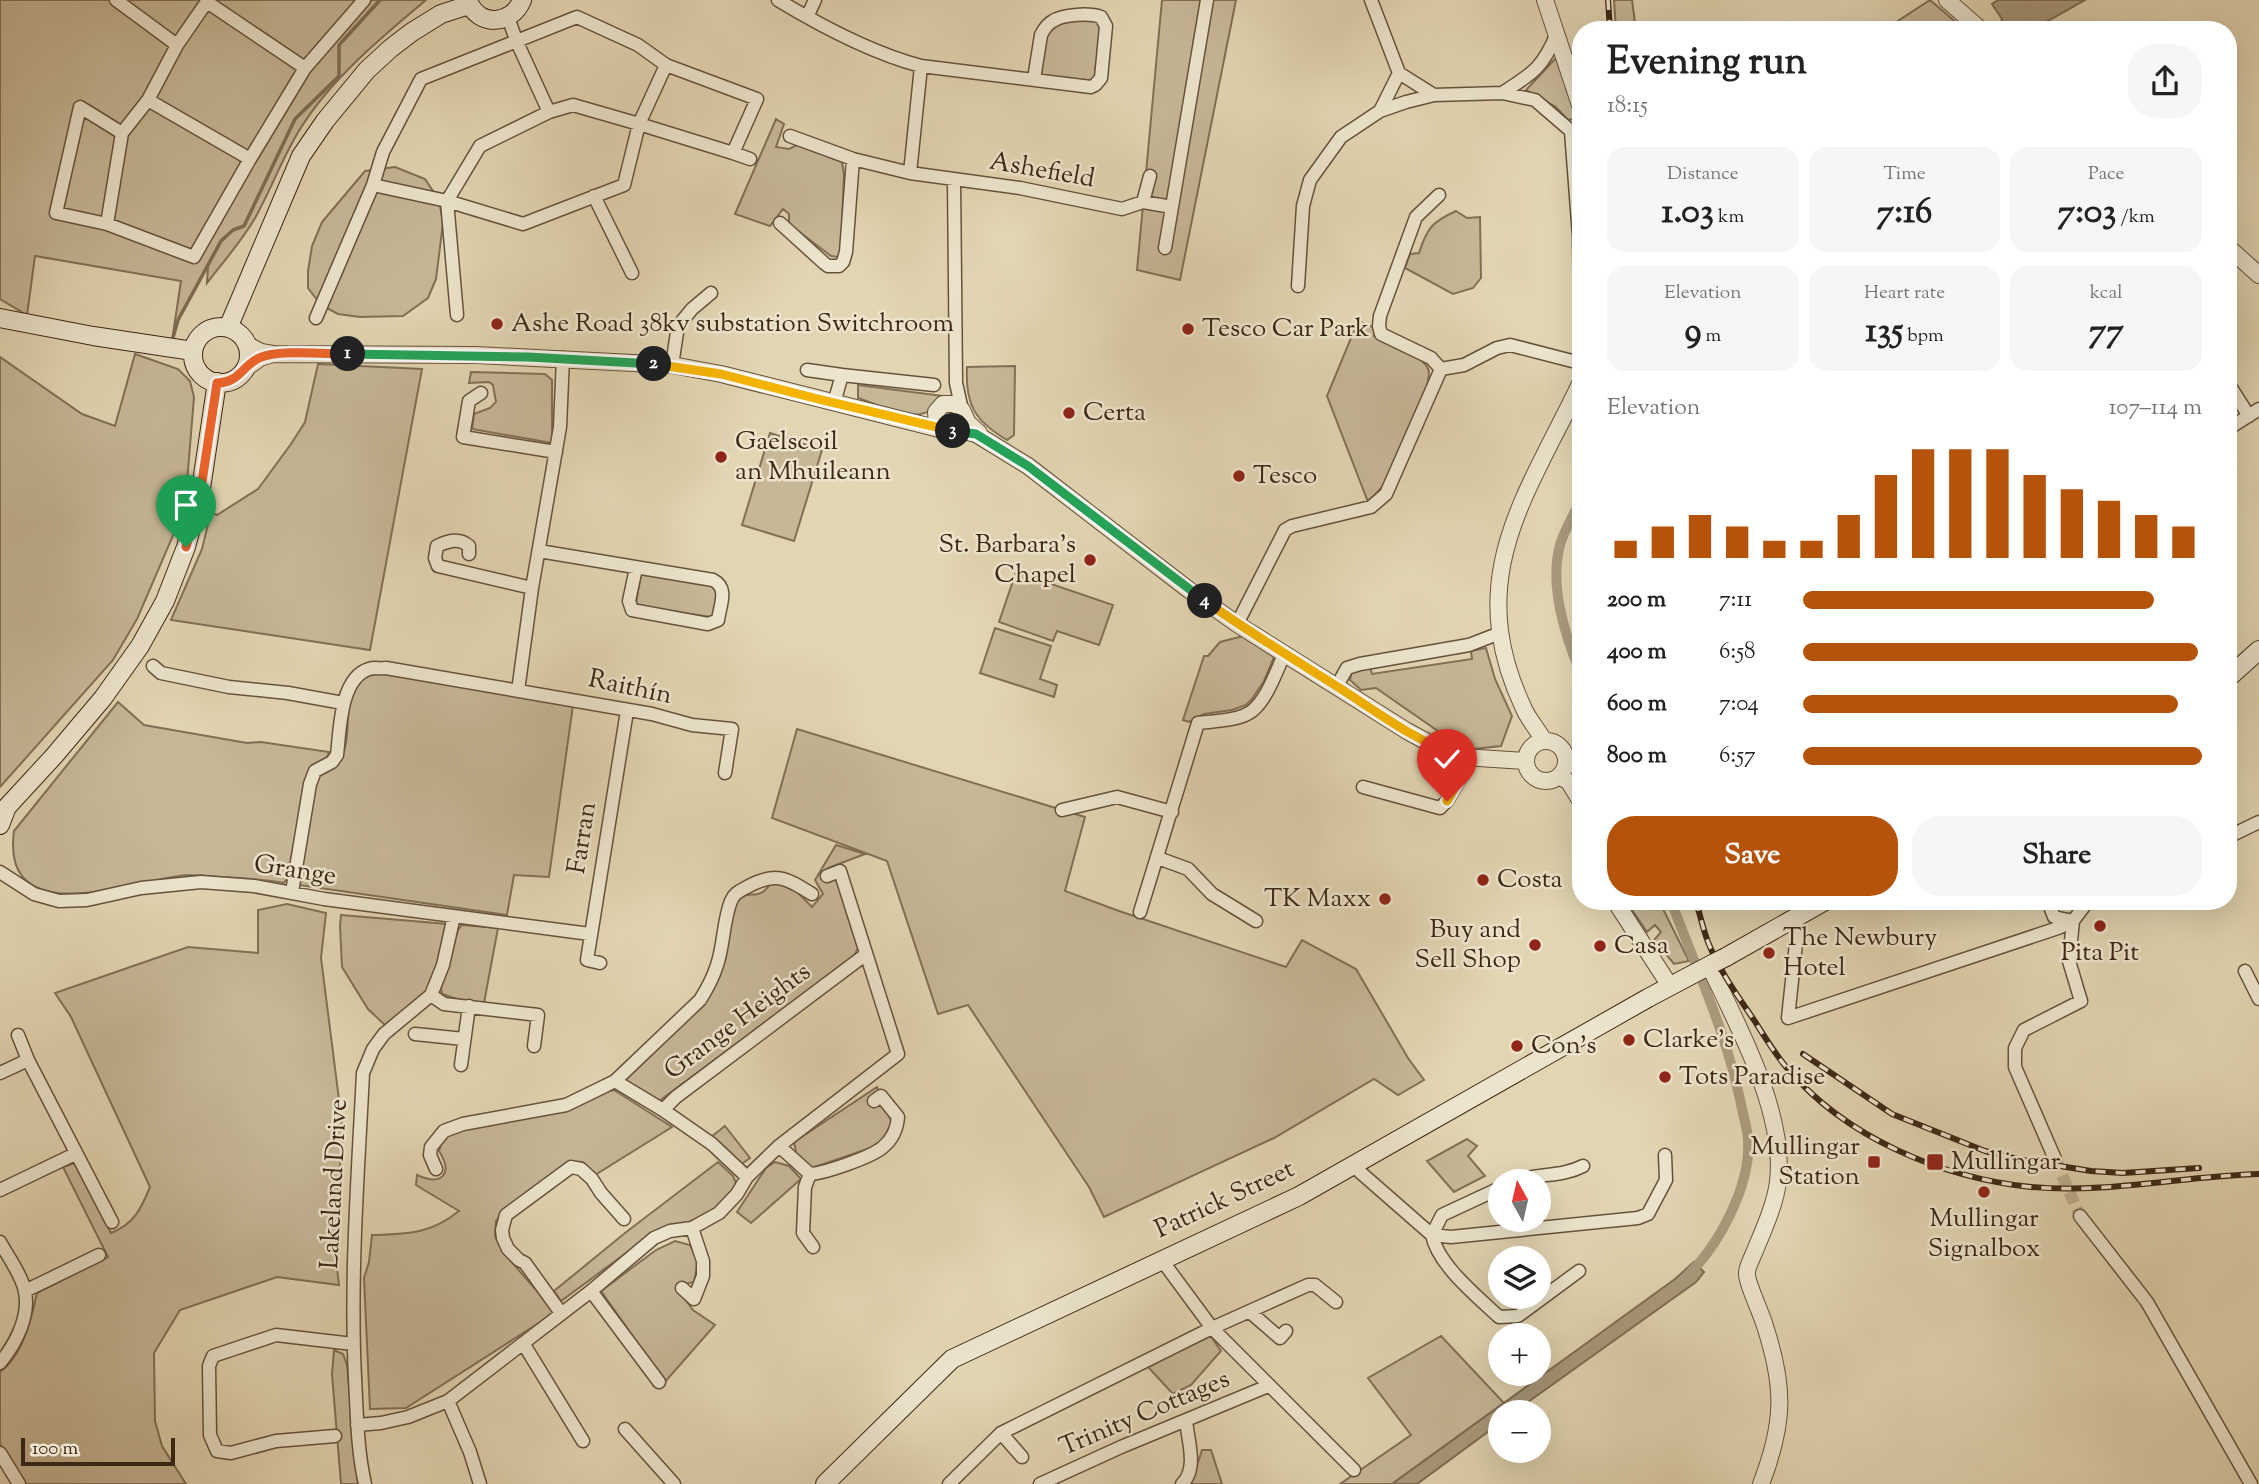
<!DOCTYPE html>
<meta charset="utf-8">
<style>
:root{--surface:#fff;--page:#f6f6f6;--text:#222;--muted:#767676;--accent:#b45309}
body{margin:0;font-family:"Sorts Mill Goudy",serif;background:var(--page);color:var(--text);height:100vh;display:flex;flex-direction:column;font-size:26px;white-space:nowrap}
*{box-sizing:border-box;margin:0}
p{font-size:23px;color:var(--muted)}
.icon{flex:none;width:38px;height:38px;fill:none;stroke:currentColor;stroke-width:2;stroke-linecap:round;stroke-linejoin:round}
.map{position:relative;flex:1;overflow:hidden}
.drawer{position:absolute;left:1572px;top:21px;width:665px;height:889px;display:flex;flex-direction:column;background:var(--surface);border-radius:28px;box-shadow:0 7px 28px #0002}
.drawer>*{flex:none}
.needle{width:46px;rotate:352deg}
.fabs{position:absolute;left:1488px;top:1169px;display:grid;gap:14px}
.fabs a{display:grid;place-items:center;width:63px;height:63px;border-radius:50%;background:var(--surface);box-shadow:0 7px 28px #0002;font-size:35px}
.scale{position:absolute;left:21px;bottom:18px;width:154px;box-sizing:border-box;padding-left:7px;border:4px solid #3d2715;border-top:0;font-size:19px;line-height:24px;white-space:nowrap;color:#3d2715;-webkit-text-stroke:5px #ece4cd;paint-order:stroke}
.pin{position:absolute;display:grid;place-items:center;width:60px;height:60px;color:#fff;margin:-72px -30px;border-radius:50% 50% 50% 0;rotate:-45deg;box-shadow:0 0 7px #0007}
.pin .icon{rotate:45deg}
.km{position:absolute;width:35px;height:35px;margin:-18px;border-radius:50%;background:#222;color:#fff;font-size:19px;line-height:35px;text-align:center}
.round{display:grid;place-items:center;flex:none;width:74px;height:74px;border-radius:28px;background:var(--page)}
.head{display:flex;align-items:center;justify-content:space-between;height:119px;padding:0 35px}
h1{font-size:38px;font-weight:800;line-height:52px}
.metrics{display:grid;grid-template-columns:repeat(3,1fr);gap:10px;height:119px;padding:7px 35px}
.metrics div{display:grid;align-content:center;border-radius:18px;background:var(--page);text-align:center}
.metrics b{font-size:35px;font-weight:800}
.metrics small{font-size:19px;font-weight:400}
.metrics p{font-size:19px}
.chart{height:196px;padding:14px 35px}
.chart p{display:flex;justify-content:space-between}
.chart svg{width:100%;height:126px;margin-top:7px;stroke:var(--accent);stroke-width:6}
.button{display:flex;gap:14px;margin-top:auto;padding:14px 35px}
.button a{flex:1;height:80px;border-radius:28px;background:var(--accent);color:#fff;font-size:28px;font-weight:800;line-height:80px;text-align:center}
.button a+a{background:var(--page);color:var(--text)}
ul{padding:0 35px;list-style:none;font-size:23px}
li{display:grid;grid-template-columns:112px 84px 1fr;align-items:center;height:52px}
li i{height:18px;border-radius:9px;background:var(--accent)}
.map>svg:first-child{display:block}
</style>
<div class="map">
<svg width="2259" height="1484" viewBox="0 0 2259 1484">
<rect width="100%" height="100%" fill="#e2d5b2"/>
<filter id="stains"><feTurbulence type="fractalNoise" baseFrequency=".00286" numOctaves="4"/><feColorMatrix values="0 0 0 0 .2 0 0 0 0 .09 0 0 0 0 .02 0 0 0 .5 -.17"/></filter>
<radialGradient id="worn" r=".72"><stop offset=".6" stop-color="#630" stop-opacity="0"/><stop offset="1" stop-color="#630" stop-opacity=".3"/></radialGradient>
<!-- green -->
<path fill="#c6b797" stroke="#826f56" stroke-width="2" d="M0,0H426C382,37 333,77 302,126C283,155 272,188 255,218C242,241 223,262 207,283L208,266L178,320L172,341L181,281L35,256L27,315L0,299Z
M1162,0H1236L1180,280L1137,270Z
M1614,0H1632L1636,30H1616Z
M1930,0L1965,30H1884Z
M1090,18L1101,24L1094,81L1084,84L1041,77L1045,35L1056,22Z
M1555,59L1558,60L1577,110L1578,114L1573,119L1568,120L1556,107L1526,90Z
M776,119L784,124L776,147L789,149L797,145L842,162L844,175L841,253L838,257L831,256L789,224V214L783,209L770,226L735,214Z
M395,167L425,179L439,200L443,223L436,279L428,298L403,316L360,317L338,314L321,305L308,288V271L312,246L322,222L365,171Z
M1456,211L1467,218L1480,217L1481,278L1473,288L1453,294L1405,268L1410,254L1419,253C1427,228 1432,222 1456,211Z
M1358,321L1376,328L1374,336C1389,346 1426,354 1429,372C1429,377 1427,384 1427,389L1384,485L1368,502L1327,396Z
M135,354L178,369L190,381L194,397L187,482L175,531L137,619L113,660L0,787V357L82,414L115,426Z
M318,364L422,369L370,650L171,620L202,549L211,512L217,515L258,489L291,444L305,422Z
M1015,366L1014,435L1007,440C975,421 965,405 967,367Z
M471,372L545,374L552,380V443L472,429L474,414L490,408L496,402L493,385L489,382L469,383Z
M858,385L943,396C939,401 935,406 931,410C911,423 879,405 858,398Z
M770,433L822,450L794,541L742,525Z
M1016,572L1113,605L1099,645L1057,631L1053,641L999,622Z
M641,574L714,585L718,591L713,616L710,617L640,606L636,603Z
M995,628L1051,646L1040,679L1057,685L1054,697L980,673Z
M1243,636L1274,657L1264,681L1252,699L1246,705L1232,710L1204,714L1189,722L1183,720L1204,656H1208L1220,642Z
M1486,648L1495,679L1512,716L1501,746L1464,750L1441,743L1445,736L1376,688L1361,690L1350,680L1352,671L1370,667L1372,674L1472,659L1471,651Z
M383,672L573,705L549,877L514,875L507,915L299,885L317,776C324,771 335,766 340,759C358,731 331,679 383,672Z
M118,702L144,725L247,743L261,742L329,752L327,757L312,766L307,776L288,877L284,883C263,879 241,878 219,877C209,876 198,875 187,875C135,879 0,935 14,831Z
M797,729L1085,817L1065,891L1119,911L1286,967L1302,940L1356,969L1408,1058L1424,1080L1398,1095L1374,1079L1274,1138L1104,1217L1089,1187L968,1005L938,1014L887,861L772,818Z
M836,845L865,854L828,868L824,880L836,878L858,948L853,958L659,1101L627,1081V1075L704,1003L730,914L738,897C755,891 760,901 772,881L792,887L812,907L823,894L815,880Z
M1626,901H1659L1689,961L1674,964L1654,940L1661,932L1655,925L1647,932Z
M287,904L326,913L321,958L343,1131L334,1244L339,1285L277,1277L180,1310L154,1353L155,1421L162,1446L186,1484H26L0,1444V1372C23,1355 31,1320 37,1293L108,1257L63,1167L75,1163L111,1233C134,1224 141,1209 150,1187L71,1017L55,993L188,947L258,953V910Z
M341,915L447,924L435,987L389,1029L368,1009L342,967L340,926Z
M462,925L498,928L484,1003L457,999L442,994L441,988L458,930Z
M877,1087L892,1123L879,1145L812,1168L797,1157L794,1142Z
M614,1090L672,1127L595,1175L583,1162L571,1161L507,1208L496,1221L495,1236L502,1251L551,1307L553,1314L406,1408L370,1409L364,1278L369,1262L372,1235C407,1234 431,1234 459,1211L416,1185L417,1175C441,1186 454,1175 439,1151L443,1139L451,1132Z
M725,1126L750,1158L740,1165L711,1137Z
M1467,1139L1477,1146L1468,1156L1485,1176L1454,1192L1427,1161Z
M718,1162L733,1176L736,1183L731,1193L713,1211L689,1222L648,1237L561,1301L554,1291L625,1233Z
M775,1162L789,1166L801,1179L751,1223L737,1212L766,1168Z
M675,1241L690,1245L698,1262L694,1282L680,1285L679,1291L693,1310L715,1325L665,1382L601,1291L656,1250Z
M1207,1335L1212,1338L1221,1351L1191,1385L1173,1394L1148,1367Z
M1441,1336L1504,1403L1392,1484H1340L1411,1435L1368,1378Z
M334,1350L343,1354L347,1365L358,1484H341L332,1374Z
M1202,1450H1211L1222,1484H1191Z"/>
<!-- water -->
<path fill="#aa9a7d" stroke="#7e6c53" stroke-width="2" d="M1998,0H2085L2032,30H1996L2000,27L2002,19L1992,4Z
M1694,1262L1704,1272L1696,1282L1514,1412H1500V1423L1417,1484H1392L1675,1279Z"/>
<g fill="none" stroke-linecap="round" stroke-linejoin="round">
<!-- stream -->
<path stroke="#7e6c53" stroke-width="3.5" d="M172,341L178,320L221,241L233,230L244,226L295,119L339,76V45L380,0"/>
<!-- canal -->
<path stroke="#aa9a7d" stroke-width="10" d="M1580,501C1574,515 1564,530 1560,545C1549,586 1565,635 1580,672
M1671,901C1696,968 1727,1034 1741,1104C1743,1116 1748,1129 1748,1141C1751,1185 1719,1245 1688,1275"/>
<!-- minor-tunnel -->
<path stroke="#c1b293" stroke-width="12" stroke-dasharray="12 6" stroke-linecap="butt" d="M2055,1159L2080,1216"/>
<!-- minor casing -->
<g stroke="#66523c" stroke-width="15">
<path id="minor" d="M116,0L177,45L208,0
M778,0C821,26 872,53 921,66L910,173
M1371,0L1399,73L1434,95
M508,17L516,40L549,112
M577,17L638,45L666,65L639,124L573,105L549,112L480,146L447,201L373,185L383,152L421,79Z
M807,17L815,0
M177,45L148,100L250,159L305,68L207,2
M921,66L1091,87L1095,85L1101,78L1106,26L1101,17C1090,13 1063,14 1053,21C1047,24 1044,29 1041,35L1034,79
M305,68L364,0
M1502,93C1532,74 1543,68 1557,33
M1380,111L1399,73
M1580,128L1571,131L1579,236L1580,299
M122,133L80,107L56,213L107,224L194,257L250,159
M790,136L853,159L910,173L1020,188L1122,209L1143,202L1150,176
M733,153L750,159
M954,180L956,383L962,410
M1439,195L1416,217L1380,316L1379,326L1381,334L1431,358L1441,369
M594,196L632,273
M1143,202L1172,207L1165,248
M1172,207L1207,0
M780,223L824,263L828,266H839L843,262L846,252L853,159
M107,224L122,133L148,100
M1298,286L1303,206L1310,180L1341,137L1380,111L1406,102L1434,95L1502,93L1535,100L1571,131
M457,315L447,201L523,224L624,185L639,124L733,153L757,99L666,65
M316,318L373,185
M672,365L678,326L692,309L711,293
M1441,369L1464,365L1497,348L1510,345L1580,363
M807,370L842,375
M2228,383L2249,416
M481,393L469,401L463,437L556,452
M834,403L842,375L934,385
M2228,429L2259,409
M539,551L713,580C729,588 720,605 718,620L708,624L632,610L629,601L636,568
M469,554V546C459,537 448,541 437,546L435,558L438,566L532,588
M1237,624L1285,530L1292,526L1371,507L1386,494L1441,369
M2228,655L2237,669
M153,666L161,673L229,687L288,693L343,703
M1337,686L1347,668L1360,664L1469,645L1500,633
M518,691L532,588L560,427L563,358
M1363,787L1440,808L1447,801L1462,775L1463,757
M1062,810L1117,797L1172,812
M2228,837L2259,822
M1158,858L1188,869L1212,894L1256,921
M0,872L34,894L59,901L87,900L141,888L201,882L254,886L324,899L590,934
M292,892L310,784L315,771L332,762L337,755C340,730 340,678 369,669C374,667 381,669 386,668L652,714L692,725L732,729L725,773
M2048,901L2054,917L2073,921
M1140,912L1198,723C1214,721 1239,721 1252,711C1268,698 1276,671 1285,653
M1797,916V934L1788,1018L2058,928L2073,921L2088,901
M600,963L587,960L627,711
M2245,971L2259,999
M431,995L444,1004L538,1015L534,1046
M415,1034L464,1039
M18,1035L28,1060L112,1222
M461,1065L469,1006
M0,1073L28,1060
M615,1081L663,1110L712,1144L747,1177
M663,1110L676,1097L865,955
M779,1146L810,1174C825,1173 872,1157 883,1147C893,1139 897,1129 898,1117L881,1096L874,1101
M2055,1159L2015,1067V1048L2024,1030L2081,1001L2069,961L2073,921
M1352,1165L1432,1235C1438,1265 1477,1296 1499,1317L1518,1316L1579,1271
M436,1169L430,1155L431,1147L444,1131L463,1124L566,1105L603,1087L615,1081L700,1000C707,989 713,978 717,965C724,945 723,921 731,901C734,893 740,891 747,887C776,871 786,878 812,894
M810,1174L805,1187L803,1233L813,1247
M1515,1181C1538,1173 1562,1177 1583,1166
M0,1190L75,1154
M2080,1216L2147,1302L2251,1484
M1432,1235L1451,1237L1638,1218L1648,1214L1666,1180L1665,1155
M1432,1235L1442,1215L1500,1188
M0,1242C7,1255 23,1277 25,1292C30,1317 15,1345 0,1363
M1161,1259L1212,1328L1354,1470
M682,1288L694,1299L703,1276V1261L692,1228
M25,1291L99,1255
M591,1291L659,1382
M1250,1312L1280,1338L1286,1331
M561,1313L525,1263L519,1260L508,1249L503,1238L502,1230L506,1215L571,1167L581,1169L592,1179L601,1193L624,1219
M523,1343L583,1441
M448,1401L470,1452L480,1484
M357,1425L381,1423L408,1417L448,1401L591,1291L654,1238L670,1231L692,1228L719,1213L737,1194L747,1177L779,1146L898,1054L840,871L827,876
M625,1429L674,1484
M335,1436L276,1441L231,1453L217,1451L210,1435L209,1366L213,1356L276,1335L353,1344
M0,1453L19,1484
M1022,1457L1001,1433L1212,1328L1308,1285H1315L1336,1302
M365,1484C357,1449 357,1413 355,1378C350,1276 358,1175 363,1073L373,1049L384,1034L431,995L443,965L454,916
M949,1484L1001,1433
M1040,1484L1121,1447L1268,1386
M1182,1484C1198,1469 1188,1441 1186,1421"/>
</g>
<!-- tertiary casing -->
<g stroke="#66523c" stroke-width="18">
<path id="tertiary" d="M1545,0L1580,105
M1947,0L1981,30
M2228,247L2259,275
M246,344L261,352L273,354L476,355L672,365L721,374L947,431H964L976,434L1028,466L1189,590L1237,624L1407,731L1442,750L1463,757L1525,761
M245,369L260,358L273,354
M943,430L937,424L936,412L943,404H955L962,410L968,423L979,433
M1526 761a20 20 0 1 1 40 0a20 20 0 1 1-40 0Z
M1544,741C1538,730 1529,720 1524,709C1462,578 1525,499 1580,384
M1559,776L1569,782L1580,800
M1615,901L1670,986
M1709,965C1738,1026 1786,1113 1778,1182C1775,1205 1763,1231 1754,1253C1752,1258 1747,1267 1747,1273C1746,1281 1761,1313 1764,1323C1785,1386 1785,1422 1761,1484"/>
</g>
<!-- secondary casing -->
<g stroke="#3d2715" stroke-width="20">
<path id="secondary" d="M468,0C477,27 512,26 522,0
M0,318L93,336L193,351
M193 355a28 28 0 1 1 56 0a28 28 0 1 1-56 0Z
M228,328L301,156L325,121L367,70L391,48L412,32L441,14L469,5
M2228,678L2259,650
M0,825L7,807L54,756L103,698L140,646L165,601L186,547L200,495L217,382
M1726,957L1825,901
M825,1484L952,1359L1299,1196L1648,998L1714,963"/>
</g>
<!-- minor -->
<use href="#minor" stroke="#ece4cd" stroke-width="12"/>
<!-- tertiary -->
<use href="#tertiary" stroke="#ece4cd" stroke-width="16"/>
<!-- secondary -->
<use href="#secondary" stroke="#ece4cd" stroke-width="18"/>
<!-- rail casing -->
<g stroke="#3d2715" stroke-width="6">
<path id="rail" d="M1608,0L1610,30
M1696,901C1700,915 1703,929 1708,942C1719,970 1737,995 1754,1020C1764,1036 1775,1054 1787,1068C1846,1138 1942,1178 2031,1187C2106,1194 2183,1176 2259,1174
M1803,1054L1892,1114L1985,1151L2017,1159L2091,1171L2123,1173L2199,1168"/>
</g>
<!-- rail -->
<use href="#rail" stroke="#ece4cd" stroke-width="3.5" stroke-dasharray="10" stroke-linecap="butt"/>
<!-- secondary-bridge casing -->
<g stroke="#3d2715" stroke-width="20" stroke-linecap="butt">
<path id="secondary-bridge" d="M1714,963L1726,957"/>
</g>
<!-- secondary-bridge -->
<use href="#secondary-bridge" stroke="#ece4cd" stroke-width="18"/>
</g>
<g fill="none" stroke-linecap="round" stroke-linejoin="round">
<!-- split-1 casing -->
<g stroke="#fff" stroke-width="14">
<path id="split-1" d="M186,547L200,495L217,383C240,382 241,367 259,358C278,349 325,354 348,354"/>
</g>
<!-- split-2 casing -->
<g stroke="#fff" stroke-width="14">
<path id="split-2" d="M348,354L528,357L654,364"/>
</g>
<!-- split-3 casing -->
<g stroke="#fff" stroke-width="14">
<path id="split-3" d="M654,364L721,374L818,399L953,431"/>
</g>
<!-- split-4 casing -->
<g stroke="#fff" stroke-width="14">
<path id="split-4" d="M953,431L976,434L1028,466L1205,601"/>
</g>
<!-- split-5 casing -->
<g stroke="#fff" stroke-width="14">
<path id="split-5" d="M1205,601C1249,632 1295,660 1341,689C1380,714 1418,743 1463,757L1462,775L1447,801"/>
</g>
<!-- split-1 -->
<use href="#split-1" stroke="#f0652b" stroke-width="9"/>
<!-- split-2 -->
<use href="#split-2" stroke="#22a559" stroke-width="9"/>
<!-- split-3 -->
<use href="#split-3" stroke="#f5b400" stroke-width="9"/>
<!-- split-4 -->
<use href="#split-4" stroke="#22a559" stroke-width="9"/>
<!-- split-5 -->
<use href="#split-5" stroke="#f5b400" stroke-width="9"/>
</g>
<!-- markers -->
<g fill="#8f2418" stroke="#ece4cd" stroke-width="2.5">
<circle cx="497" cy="324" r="7"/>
<circle cx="1188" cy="329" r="7"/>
<circle cx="1069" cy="413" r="7"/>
<circle cx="721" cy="457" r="7"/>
<circle cx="1239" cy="476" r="7"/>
<circle cx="1090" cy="560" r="7"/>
<circle cx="1483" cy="880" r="7"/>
<circle cx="1385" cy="899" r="7"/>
<circle cx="2100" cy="926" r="7"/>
<circle cx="1535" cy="945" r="7"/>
<circle cx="1600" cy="946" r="7"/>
<circle cx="1769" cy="953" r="7"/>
<circle cx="1629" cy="1040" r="7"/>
<circle cx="1517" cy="1046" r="7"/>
<circle cx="1665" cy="1077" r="7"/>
<rect x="1867" y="1155" width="14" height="14" rx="3.5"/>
<rect x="1926" y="1153" width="18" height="18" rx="3.5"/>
<circle cx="1984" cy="1192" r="7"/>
</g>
<g text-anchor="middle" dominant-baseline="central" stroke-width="5" stroke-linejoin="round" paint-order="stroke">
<!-- street labels -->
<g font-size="26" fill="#3d2715" stroke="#ece4cd">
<text transform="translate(1042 171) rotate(10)">Ashefield</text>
<text transform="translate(630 688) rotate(12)">Raithín</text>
<text transform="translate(583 838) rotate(-81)">Farran</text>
<text transform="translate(295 871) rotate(9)">Grange</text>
<text transform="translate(738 1022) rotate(-37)">Grange Heights</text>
<text transform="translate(335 1184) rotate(-87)">Lakeland Drive</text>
<text transform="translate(1225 1200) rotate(-25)">Patrick Street</text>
<text transform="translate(1145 1414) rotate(-23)">Trinity Cottages</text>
</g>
<!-- poi labels -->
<g font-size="26" fill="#3d2715" stroke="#ece4cd" text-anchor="start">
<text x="511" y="324">Ashe Road 38kv substation Switchroom</text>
<text x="1202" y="329">Tesco Car Park</text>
<text x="1083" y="413">Certa</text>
<text x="735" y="442">Gaelscoil<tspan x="735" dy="30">an Mhuileann</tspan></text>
<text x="1253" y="476">Tesco</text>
<text x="1076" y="545" text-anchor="end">St. Barbara's<tspan x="1076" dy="30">Chapel</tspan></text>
<text x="1497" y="880">Costa</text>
<text x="1371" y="899" text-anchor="end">TK Maxx</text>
<text x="1521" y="930" text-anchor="end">Buy and<tspan x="1521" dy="30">Sell Shop</tspan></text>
<text x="1783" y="938">The Newbury<tspan x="1783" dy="30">Hotel</tspan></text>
<text x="1614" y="946">Casa</text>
<text x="2100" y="953" text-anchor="middle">Pita Pit</text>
<text x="1643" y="1040">Clarke’s</text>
<text x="1531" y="1046">Con's</text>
<text x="1679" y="1077">Tots Paradise</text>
<text x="1860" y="1147" text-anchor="end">Mullingar<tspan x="1860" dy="30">Station</tspan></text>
<text x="1951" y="1162">Mullingar</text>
<text x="1984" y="1219" text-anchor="middle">Mullingar<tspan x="1984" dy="30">Signalbox</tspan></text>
</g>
</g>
<rect width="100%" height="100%" filter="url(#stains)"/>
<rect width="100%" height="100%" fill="url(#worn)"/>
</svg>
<div class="fabs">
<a><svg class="needle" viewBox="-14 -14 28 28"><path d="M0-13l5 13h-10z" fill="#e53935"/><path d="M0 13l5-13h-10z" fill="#767676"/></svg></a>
<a><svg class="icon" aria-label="layers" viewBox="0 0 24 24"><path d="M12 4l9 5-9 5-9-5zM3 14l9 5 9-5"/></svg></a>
<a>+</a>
<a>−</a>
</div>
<div class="scale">100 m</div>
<div class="pin" style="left:186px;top:547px;background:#1e9e55"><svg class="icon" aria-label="arrive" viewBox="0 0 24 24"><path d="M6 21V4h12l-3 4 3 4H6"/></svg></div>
<div class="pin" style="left:1447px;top:801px;background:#d93025"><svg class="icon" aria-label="check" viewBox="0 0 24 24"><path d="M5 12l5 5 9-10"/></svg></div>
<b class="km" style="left:348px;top:354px">1</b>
<b class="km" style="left:654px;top:364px">2</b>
<b class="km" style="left:953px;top:431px">3</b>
<b class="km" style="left:1205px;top:601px">4</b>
<section class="drawer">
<div class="head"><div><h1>Evening run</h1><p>18:15</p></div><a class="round"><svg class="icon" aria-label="share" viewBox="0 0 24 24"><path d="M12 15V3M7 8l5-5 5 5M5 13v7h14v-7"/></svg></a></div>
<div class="metrics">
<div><p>Distance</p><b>1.03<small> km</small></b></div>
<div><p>Time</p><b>7:16</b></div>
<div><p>Pace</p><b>7:03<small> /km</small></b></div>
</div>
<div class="metrics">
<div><p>Elevation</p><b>9<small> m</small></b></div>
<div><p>Heart rate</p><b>135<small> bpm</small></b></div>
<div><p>kcal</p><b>77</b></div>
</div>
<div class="chart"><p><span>Elevation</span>107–114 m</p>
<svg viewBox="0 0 160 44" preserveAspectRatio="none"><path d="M5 44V38M15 44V33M25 44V29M35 44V33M45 44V38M55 44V38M65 44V29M75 44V15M85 44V6M95 44V6M105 44V6M115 44V15M125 44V20M135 44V24M145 44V29M155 44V33"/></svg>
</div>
<ul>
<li><b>200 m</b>7:11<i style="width:88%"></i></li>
<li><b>400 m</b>6:58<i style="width:99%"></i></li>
<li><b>600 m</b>7:04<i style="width:94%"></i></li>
<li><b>800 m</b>6:57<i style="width:100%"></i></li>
</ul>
<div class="button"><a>Save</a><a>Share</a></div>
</section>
</div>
